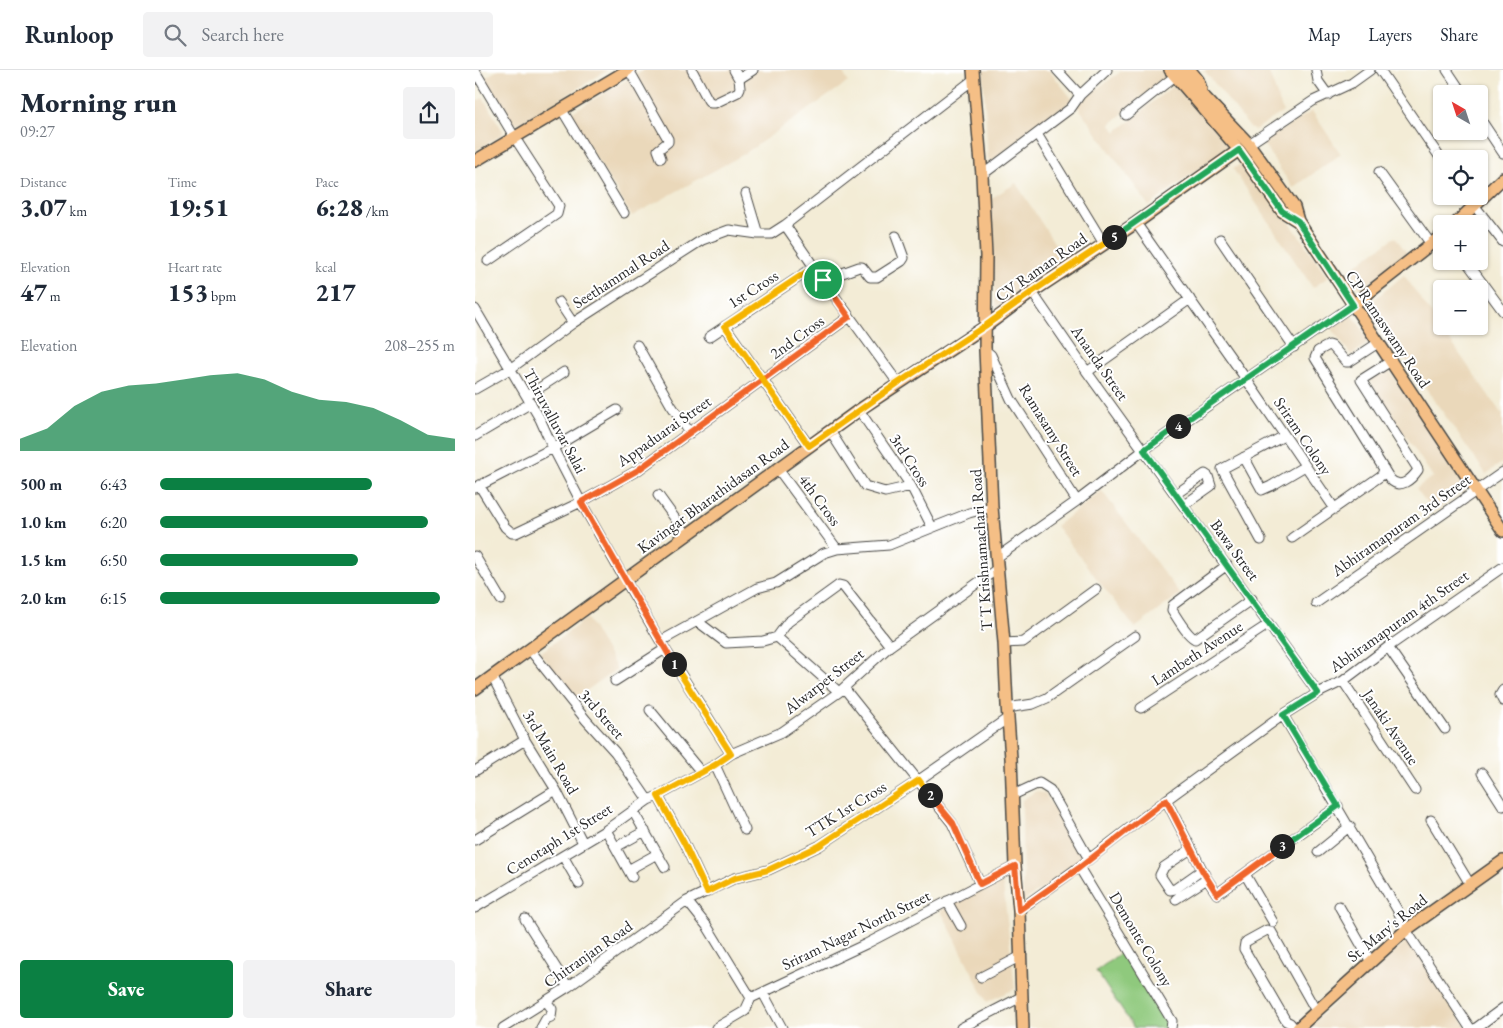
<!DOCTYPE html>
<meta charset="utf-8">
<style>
:root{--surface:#fff;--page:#f2f2f3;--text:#1f2937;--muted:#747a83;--line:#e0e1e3;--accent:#0b8043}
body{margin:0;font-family:"EB Garamond",serif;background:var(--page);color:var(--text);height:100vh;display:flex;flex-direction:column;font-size:19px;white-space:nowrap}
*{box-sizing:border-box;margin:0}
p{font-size:16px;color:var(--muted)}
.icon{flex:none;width:28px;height:28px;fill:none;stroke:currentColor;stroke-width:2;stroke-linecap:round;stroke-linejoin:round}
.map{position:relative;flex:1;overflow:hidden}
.drawer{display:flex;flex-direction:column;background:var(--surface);width:475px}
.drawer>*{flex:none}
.needle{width:32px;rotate:321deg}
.fabs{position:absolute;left:958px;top:15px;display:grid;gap:10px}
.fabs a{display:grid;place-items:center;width:55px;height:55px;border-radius:5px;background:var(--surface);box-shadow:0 1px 4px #0004;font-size:25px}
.pin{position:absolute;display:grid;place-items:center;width:42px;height:42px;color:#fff;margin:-21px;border:2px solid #fff;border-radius:50%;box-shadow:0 1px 5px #0007}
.km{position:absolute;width:25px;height:25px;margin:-12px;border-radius:50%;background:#222;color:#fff;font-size:14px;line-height:25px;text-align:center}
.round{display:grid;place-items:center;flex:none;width:52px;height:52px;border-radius:5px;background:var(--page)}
.head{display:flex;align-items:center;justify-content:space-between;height:85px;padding:0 20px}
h1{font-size:28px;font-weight:800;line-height:38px}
.figures{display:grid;grid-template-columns:repeat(3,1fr);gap:8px;height:85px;padding:5px 20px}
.figures div{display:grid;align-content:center}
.figures b{font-size:25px;font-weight:800}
.figures small{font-size:14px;font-weight:400}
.figures p{font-size:14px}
.chart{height:140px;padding:10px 20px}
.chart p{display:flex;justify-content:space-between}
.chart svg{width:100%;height:90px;margin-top:5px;fill:var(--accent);opacity:.7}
.action{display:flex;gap:10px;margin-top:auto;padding:10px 20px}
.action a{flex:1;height:58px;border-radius:5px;background:var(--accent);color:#fff;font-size:20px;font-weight:800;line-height:58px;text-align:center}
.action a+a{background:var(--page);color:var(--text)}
ul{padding:0 20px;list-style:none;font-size:16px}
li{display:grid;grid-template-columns:80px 60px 1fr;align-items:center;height:38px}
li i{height:12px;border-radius:6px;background:var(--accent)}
header{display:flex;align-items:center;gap:30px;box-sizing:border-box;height:70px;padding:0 25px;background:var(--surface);border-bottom:1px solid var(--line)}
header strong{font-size:24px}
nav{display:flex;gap:28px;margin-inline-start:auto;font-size:18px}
.search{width:350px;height:45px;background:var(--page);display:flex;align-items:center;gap:12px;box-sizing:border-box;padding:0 18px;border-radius:5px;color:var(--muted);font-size:19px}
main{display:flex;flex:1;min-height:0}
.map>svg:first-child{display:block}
</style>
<header>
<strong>Runloop</strong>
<div class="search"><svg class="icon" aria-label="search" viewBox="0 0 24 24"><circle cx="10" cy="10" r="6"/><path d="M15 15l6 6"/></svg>Search here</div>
<nav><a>Map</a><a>Layers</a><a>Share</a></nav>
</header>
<main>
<section class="drawer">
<div class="head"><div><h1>Morning run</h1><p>09:27</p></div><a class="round"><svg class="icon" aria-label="share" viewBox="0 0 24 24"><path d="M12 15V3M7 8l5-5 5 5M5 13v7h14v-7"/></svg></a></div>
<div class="figures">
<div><p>Distance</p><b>3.07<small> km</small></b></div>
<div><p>Time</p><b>19:51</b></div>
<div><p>Pace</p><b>6:28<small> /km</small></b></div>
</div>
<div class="figures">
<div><p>Elevation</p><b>47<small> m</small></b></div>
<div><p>Heart rate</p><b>153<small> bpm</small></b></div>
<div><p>kcal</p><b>217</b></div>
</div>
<div class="chart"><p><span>Elevation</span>208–255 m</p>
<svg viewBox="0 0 160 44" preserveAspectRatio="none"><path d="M0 44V38L10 33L20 22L30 15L40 12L50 11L60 9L70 7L80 6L90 9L100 15L110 19L120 20L130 23L140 29L150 36L160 38V44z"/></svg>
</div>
<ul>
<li><b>500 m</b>6:43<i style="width:72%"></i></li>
<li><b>1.0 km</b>6:20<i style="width:91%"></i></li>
<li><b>1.5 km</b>6:50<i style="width:67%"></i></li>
<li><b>2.0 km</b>6:15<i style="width:95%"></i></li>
</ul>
<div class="action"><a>Save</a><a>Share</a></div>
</section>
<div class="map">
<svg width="1028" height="958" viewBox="0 0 1028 958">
<rect width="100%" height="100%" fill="#fff"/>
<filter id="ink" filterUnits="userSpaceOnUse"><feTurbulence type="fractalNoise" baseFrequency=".02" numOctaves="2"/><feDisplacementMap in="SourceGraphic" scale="10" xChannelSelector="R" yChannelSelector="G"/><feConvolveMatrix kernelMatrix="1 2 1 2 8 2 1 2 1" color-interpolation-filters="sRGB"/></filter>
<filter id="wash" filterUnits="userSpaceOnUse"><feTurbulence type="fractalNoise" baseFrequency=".0096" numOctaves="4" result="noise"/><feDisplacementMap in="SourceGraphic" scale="20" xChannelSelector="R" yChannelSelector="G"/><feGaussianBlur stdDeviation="1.12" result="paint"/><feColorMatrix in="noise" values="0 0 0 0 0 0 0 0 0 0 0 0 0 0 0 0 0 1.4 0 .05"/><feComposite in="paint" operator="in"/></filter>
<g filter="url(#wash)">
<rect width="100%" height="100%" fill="#f3ecd6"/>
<!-- built -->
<path fill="#ead8ba" d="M23,0H133L46,53H38L9,8Z
M168,0H367L373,12L269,84L157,146L94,44Z
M508,0H574L598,30L519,91L513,89Z
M648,0H693L696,4L635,54L641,62L704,11L757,75L674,136L601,34Z
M729,0H793L808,42L780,60L776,59Z
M8,28L28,61L27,65L0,81V32Z
M837,41L866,84L818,118L789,75L791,70Z
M771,90L853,207L838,218L758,99Z
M541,113L590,190L521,237L514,130Z
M920,167L932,183L886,219L874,200Z
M929,205L1026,343L1028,342V392L1011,404L899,244L900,229Z
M875,245L879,247L896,272L876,285L857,259Z
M912,296L991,414V419L958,442L941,418L958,407L893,309Z
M627,421L705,524L660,558L581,456Z
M112,548L142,599L102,627L65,583Z
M561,721L570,724L609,787L606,793L548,831L547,730Z
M522,811L528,815L540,919L512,932L466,841Z
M931,872L937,873L992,958H831Z"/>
<!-- green -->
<path fill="#8fc97d" stroke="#5d7a54" d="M648,881L693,956L690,958H659L621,901Z"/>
</g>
<g filter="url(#ink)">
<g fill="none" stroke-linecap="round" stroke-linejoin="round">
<!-- minor casing -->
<g stroke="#494845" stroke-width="11">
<path id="minor" d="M154,0L193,69V72L183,80L186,88
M217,0L233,30L236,33H240L263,22L265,18L264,9L259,0
M582,0L605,25
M841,0L843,11L853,25
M905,0L966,89
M972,0L988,24
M0,1L40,68L84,136L82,144L13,191
M264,9L278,0
M87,40L149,143
M651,45L700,6
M1004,47L1028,83
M562,64L629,174
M774,74L838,31L877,13L895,0
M904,102L956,174
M507,105L596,38L605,25L632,0
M271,124L283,164
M992,126L1028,172
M661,153L771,309L860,439
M310,155L348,210L423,313
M745,169L819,277
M991,191L1028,241
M348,210L384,197H387L395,207H402L427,191L429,188L421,166
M557,222L612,302L843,623
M84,232L98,253
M0,239L65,349L78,378L106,432L150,510L190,579L256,684
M250,256L334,376
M234,267L339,197
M903,273L874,292H871L857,276L854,275L843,281L840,288L915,409C925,420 936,410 943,400L941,396L886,310L916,291
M162,275L196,335L215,363
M510,280L516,285L536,329L602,431
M612,302L715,229
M0,319L35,299L98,253L227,170L254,160L283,164H296L310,155L499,9
M52,326L89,302
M384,340L436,416L457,457
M355,361L390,416L410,422L436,416
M0,366L56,333
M769,387L787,420L796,416L830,396
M303,399L362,479
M4,415L30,457L37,463H41L106,432L163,400L374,247
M0,418L78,378L142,340
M701,424L730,404L733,406L736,416L709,435
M183,425L212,465
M817,468L907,405L909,399
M786,470L747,399L809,366
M0,486L26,530
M521,488L602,431L669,380L878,235
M752,495L698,535L697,540C703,549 711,564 720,569L777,529
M841,533L1028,402
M222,551L251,573L288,571L302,567L364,622
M302,567L313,552L364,515L368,516L415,576
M186,571L282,518L301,513L349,483L362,479L414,475L494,443L517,437
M529,573L548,572L621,519
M913,577L970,659
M55,580L111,650L140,682L173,730
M17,606L50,670L81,720L108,773
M140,611L190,579
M868,611L940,720
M369,618L477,753L505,814
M1028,620L1025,625L1028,631
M532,638L558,634L572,628L660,566
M666,638L794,554
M175,640L226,702
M808,645L923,841L931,860L995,958
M240,695L270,760
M0,701L50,670
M1007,703L1028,736
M538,725L564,713L575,720L614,789
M183,726L209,773L232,822
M691,730L732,809L742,824L863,736
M158,741L190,797
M956,750L995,814
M131,760L157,807
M0,770L81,720
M141,777L170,761
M716,779L689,797L685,805L695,820L700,819L727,800
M843,782L875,756
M88,786L104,814
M604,797L697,951L696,958
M153,800L182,784
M770,804L798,852
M701,829L732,809
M212,831L232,856L276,928
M472,831L486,856
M864,836L896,892
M0,838L131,760L173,730L183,726L240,695L256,684L307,662L364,622L415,576L522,499
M544,840L604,797L691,730L808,645L843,623L868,611L913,577L1028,497
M50,849L93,917
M506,907L546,886
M288,923L307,958
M28,958L93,917L212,831L260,808L293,800L344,776L444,710L533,648
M66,958L71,949L76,947L77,939L71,931
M241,958L270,941L276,928L391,874L540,796
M486,958L546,927
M819,958L815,953L811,951L769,879L770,873L772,871L792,860L796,861L841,941
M1001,958L1028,938"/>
</g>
<!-- major casing -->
<g stroke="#494845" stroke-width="14">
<path id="major" d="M498,0L507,105L511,186L510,280L517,437L529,573L532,635L536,688L540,796L544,840L548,958
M695,0L764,80L807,141L823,151
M704,0L774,74L819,137L823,151L1028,461
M715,0L723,10L726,19
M0,91L153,0
M980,154L1028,108
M878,235L966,166
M0,619L384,340L511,256L557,222L661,153L764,80
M823,958L931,860L1028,791"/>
</g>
<!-- minor -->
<use href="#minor" stroke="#fff" stroke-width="9"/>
<!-- major -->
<use href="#major" stroke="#f5bf86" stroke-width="11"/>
</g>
</g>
<g fill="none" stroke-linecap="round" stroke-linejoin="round" filter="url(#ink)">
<!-- split-1 casing -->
<g stroke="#fff" stroke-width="10">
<path id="split-1" d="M199,594L106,432L163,400L374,247L348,210"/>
</g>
<!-- split-2 casing -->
<g stroke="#fff" stroke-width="10">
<path id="split-2" d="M199,594L256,684L240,695L183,726L209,773L232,822L260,808L293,800L344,776L444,710L455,725"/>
</g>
<!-- split-3 casing -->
<g stroke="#fff" stroke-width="10">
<path id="split-3" d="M455,725L478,753L505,814L540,796L544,840L604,798L691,730L727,800L742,824L807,776"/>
</g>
<!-- split-4 casing -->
<g stroke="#fff" stroke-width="10">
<path id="split-4" d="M703,356L669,380L843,623L808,645L863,736L807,776"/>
</g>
<!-- split-5 casing -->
<g stroke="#fff" stroke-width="10">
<path id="split-5" d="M639,167L764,80L807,141L823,151L878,235L703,356"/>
</g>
<!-- split-6 casing -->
<g stroke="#fff" stroke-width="10">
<path id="split-6" d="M348,210L339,197L250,256L334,376L423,313L510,256L557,222L639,167"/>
</g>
<!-- split-1 -->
<use href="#split-1" stroke="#f0652b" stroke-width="6"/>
<!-- split-2 -->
<use href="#split-2" stroke="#f5b400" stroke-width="6"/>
<!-- split-3 -->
<use href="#split-3" stroke="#f0652b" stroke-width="6"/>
<!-- split-4 -->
<use href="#split-4" stroke="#22a559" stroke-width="6"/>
<!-- split-5 -->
<use href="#split-5" stroke="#22a559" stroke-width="6"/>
<!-- split-6 -->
<use href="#split-6" stroke="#f5b400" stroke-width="6"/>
</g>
<g text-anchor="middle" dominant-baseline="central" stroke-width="4" stroke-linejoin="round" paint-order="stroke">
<!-- street labels -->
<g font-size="16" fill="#2b2b2b" stroke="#fff">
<text transform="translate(566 197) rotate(-35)">CV Raman Road</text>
<text transform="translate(146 204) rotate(-33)">Seethammal Road</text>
<text transform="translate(278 219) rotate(-33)">1st Cross</text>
<text transform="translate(913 259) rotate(56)">CP Ramaswamy Road</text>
<text transform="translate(322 267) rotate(-36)">2nd Cross</text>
<text transform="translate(625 293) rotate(55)">Ananda Street</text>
<text transform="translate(80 351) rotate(62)">Thiruvalluvar Salai</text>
<text transform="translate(576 360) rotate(58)">Ramasamy Street</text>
<text transform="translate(189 361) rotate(-35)">Appaduarai Street</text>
<text transform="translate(828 366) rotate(56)">Sriram Colony</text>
<text transform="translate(435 390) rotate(57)">3rd Cross</text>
<text transform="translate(238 426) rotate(-36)">Kavingar Bharathidasan Road</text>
<text transform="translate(345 430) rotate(54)">4th Cross</text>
<text transform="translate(926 455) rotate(-35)">Abhiramapuram 3rd Street</text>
<text transform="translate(506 480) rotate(-94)">T T Krishnamachari Road</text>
<text transform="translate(760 480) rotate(54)">Bawa Street</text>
<text transform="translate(924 551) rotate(-35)">Abhiramapuram 4th Street</text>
<text transform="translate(722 583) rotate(-33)">Lambeth Avenue</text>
<text transform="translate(349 611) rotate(-38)">Alwarpet Street</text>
<text transform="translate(127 644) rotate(49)">3rd Street</text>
<text transform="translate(916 657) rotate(56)">Janaki Avenue</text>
<text transform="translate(76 682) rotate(60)">3rd Main Road</text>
<text transform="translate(371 739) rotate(-32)">TTK 1st Cross</text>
<text transform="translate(84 769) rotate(-32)">Cenotaph 1st Street</text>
<text transform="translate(912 858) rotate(-39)">St. Mary's Road</text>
<text transform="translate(381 860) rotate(-26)">Sriram Nagar North Street</text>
<text transform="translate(666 869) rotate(59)">Demonte Colony</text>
<text transform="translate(113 884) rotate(-35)">Chitranjan Road</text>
</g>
</g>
</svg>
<div class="fabs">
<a><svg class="needle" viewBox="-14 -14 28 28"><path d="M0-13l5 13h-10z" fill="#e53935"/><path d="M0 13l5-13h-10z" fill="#747a83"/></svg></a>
<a><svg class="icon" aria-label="locate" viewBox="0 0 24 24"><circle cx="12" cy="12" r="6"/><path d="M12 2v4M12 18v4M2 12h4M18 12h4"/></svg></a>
<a>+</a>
<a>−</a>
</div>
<div class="pin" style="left:348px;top:210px;background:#1e9e55"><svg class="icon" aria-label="arrive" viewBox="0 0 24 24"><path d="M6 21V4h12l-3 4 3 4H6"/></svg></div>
<b class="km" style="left:199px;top:594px">1</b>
<b class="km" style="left:455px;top:725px">2</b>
<b class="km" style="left:807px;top:776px">3</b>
<b class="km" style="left:703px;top:356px">4</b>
<b class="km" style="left:639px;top:167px">5</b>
</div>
</main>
